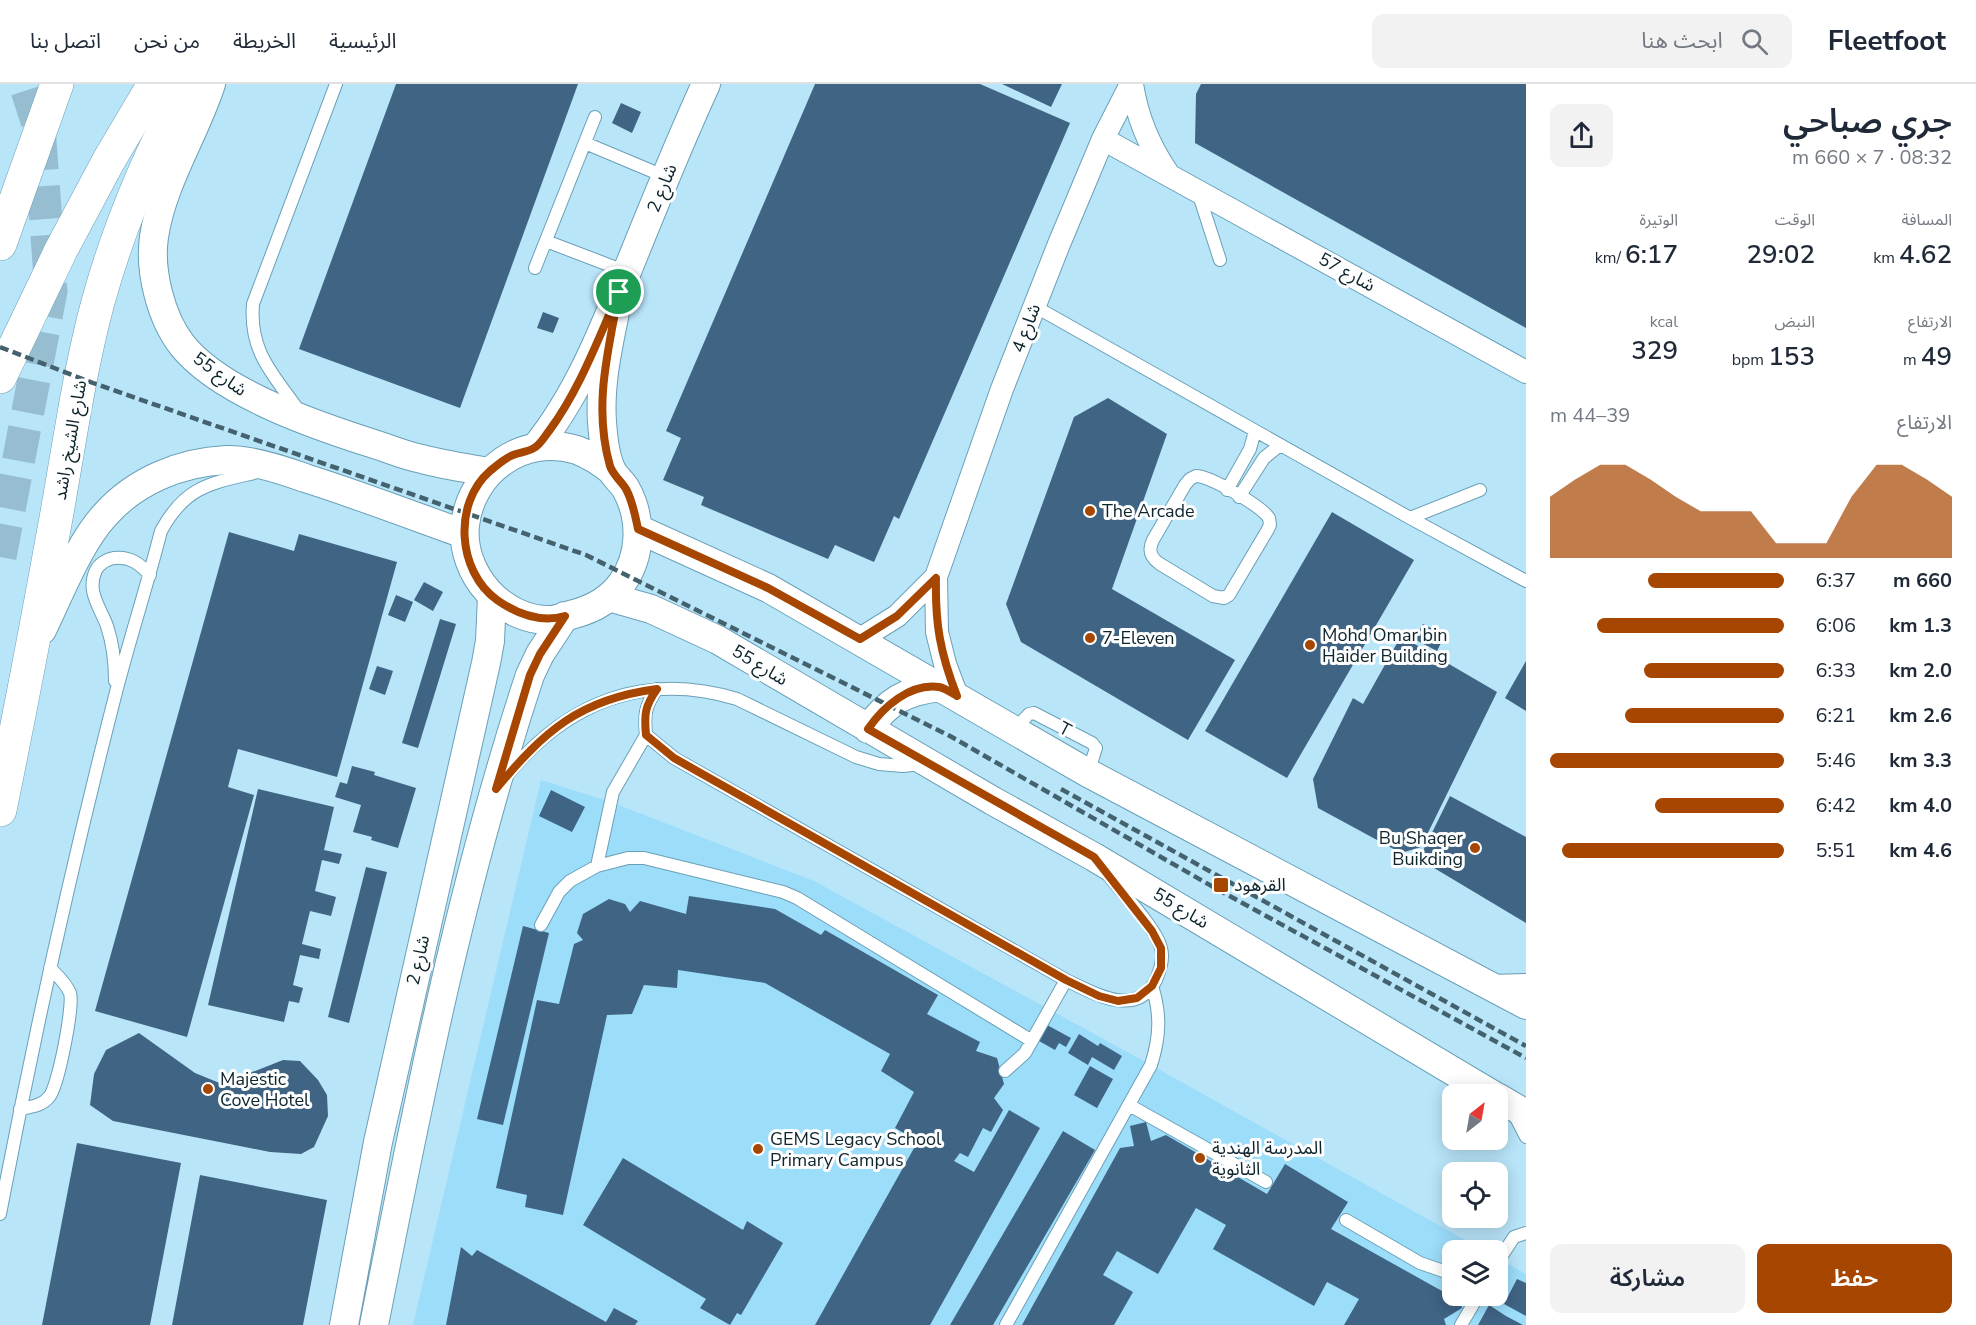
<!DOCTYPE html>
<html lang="ar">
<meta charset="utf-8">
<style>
:root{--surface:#fff;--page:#f2f2f3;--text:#1f2937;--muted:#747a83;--line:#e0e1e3;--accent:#a64600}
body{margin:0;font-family:"Nunito Sans","Noto Sans Arabic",sans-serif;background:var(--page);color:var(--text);direction:rtl;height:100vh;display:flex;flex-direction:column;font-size:22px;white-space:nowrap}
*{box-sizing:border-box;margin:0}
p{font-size:20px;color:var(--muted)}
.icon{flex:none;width:33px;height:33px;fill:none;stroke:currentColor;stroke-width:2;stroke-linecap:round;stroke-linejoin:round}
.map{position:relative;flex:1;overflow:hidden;direction:ltr}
.sheet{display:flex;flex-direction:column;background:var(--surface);width:450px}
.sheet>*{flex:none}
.needle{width:39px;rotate:31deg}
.controls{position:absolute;left:1442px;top:1000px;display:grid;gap:12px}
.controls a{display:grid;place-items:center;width:66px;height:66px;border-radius:12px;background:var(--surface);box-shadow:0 3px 15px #0003;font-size:30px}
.pin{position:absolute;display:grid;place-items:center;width:51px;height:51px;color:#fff;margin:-26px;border:3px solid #fff;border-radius:50%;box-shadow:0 2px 6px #0007}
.round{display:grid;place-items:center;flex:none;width:63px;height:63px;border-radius:12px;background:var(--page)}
.headline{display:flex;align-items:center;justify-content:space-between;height:102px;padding:0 24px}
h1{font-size:33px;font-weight:600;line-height:45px}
.figures{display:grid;grid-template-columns:repeat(3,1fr);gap:9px;height:102px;padding:6px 24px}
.figures div{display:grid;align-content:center}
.figures b{font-size:26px;font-weight:600}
.figures small{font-size:16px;font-weight:400}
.figures p{font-size:16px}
.chart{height:168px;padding:12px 24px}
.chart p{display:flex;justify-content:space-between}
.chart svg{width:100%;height:108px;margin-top:6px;fill:var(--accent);opacity:.7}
.primary-button{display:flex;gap:12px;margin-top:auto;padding:12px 24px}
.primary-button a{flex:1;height:69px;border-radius:12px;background:var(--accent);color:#fff;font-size:24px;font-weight:600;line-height:69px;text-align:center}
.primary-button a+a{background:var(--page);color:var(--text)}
ul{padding:0 24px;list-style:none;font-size:20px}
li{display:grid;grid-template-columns:96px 72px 1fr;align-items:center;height:45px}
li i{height:15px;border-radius:8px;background:var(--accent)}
header{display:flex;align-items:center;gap:36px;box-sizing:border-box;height:84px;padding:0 30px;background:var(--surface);border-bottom:2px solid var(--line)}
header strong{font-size:28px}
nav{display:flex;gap:33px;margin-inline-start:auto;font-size:21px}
.search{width:420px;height:54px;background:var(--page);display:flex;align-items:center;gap:15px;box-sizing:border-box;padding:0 21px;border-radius:12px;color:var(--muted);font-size:22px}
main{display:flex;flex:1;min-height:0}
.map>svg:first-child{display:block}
</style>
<header>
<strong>Fleetfoot</strong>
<div class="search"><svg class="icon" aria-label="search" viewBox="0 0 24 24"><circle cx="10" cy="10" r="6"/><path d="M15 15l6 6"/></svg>ابحث هنا</div>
<nav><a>الرئيسية</a><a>الخريطة</a><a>من نحن</a><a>اتصل بنا</a></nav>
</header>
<main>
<section class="sheet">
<div class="headline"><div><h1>جري صباحي</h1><p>08:32 · 7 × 660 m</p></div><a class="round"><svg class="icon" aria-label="share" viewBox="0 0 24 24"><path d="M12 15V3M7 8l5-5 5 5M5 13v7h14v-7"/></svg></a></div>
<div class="figures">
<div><p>المسافة</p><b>4.62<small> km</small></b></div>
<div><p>الوقت</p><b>29:02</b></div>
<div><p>الوتيرة</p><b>6:17<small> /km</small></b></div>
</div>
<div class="figures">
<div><p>الارتفاع</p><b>49<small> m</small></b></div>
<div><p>النبض</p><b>153<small> bpm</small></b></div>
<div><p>kcal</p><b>329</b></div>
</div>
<div class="chart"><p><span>الارتفاع</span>39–44 m</p>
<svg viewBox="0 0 160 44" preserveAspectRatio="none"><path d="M0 44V19L10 12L20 6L30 6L40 12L50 19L60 25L70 25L80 25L90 38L100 38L110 38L120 19L130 6L140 6L150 12L160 19V44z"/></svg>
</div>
<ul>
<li><b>660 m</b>6:37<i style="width:58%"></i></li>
<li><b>1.3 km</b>6:06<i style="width:80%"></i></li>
<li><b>2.0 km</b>6:33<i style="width:60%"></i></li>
<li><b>2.6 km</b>6:21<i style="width:68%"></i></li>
<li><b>3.3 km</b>5:46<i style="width:100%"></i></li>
<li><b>4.0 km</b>6:42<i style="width:55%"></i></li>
<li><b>4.6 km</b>5:51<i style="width:95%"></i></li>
</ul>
<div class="primary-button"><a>حفظ</a><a>مشاركة</a></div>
</section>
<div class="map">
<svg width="1526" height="1241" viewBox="0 0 1526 1241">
<rect width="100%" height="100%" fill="#b9e5f9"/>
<!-- built -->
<path fill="#9cddfa" d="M541,696L611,718L814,797L1151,981L1485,1167H1452V1212H1497V1174L1526,1190V1241H413Z"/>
<!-- building -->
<path fill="#406484" d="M396,0H578L460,324L299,265Z
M815,0H980L1070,39L899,435L894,432L874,478L835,461L828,475L701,421L704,413L663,396L681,354L666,347Z
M1002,0H1062L1051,23Z
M1201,0H1526V244L1195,59L1196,10Z
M621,19L641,28L632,49L612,39Z
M543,228L559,234L553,249L537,244Z
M1108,314L1167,350L1112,505L1235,576L1188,656L1021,558L1006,520L1074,333Z
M1332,428L1414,476L1287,694L1205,647Z
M229,448L294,467L299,450L397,478L337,693L238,665L228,703L254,711L187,953L95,927Z
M424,498L443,508L433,527L414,516Z
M396,511L413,518L405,538L388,531Z
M440,535L456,540L418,664L402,659Z
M1423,540L1445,551L1437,567L1414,555Z
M1401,552L1497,608L1421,763L1401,769L1318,724L1313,695L1353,614L1363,620Z
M1526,577V627L1505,614Z
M377,582L393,587L385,611L369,605Z
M352,682L375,688L374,691L416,704L398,764L371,756L372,753L353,748L361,721L335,713L340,698L347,700Z
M258,705L334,723L324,766L342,770L339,780L322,776L315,807L336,813L331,832L310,827L302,860L321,865L319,875L300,871L293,901L303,904L299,919L289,917L284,938L208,921Z
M551,706L585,723L572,748L539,732Z
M1450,712L1526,753V839L1419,775Z
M366,783L387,788L349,939L328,933Z
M689,812L775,825L821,851L825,846L938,911L927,930L980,958L976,967L997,974L1004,1000L994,1014L1003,1026L991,1048L983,1044L968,1073L960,1069L954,1077L974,1088L1009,1026L1040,1044L930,1241H815L918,1057L895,1044L914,1008L881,987L890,970L765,899L678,886L677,904L644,901L632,930L607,931L563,1131L525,1123L527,1111L496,1104L537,916L559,920L574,860L583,856L577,849L583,830L609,815L625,820L630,828L640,817L686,830Z
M523,842L549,849L503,1041L477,1035Z
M1047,941L1071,954L1066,963L1059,959L1055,966L1039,957Z
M139,949L195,989L222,1000L283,976L300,977L318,996L327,1011L328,1032L314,1063L301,1070L270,1068L113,1037L90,1021L94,990L106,966Z
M1079,950L1098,962L1100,959L1122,972L1114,986L1092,973L1088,981L1068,969Z
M1090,982L1113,995L1097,1024L1074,1011Z
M1146,1038L1151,1057L1166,1051L1267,1110L1285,1080L1348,1118L1331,1145L1442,1207L1452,1206V1212H1459L1462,1224L1444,1235L1446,1241H1344L1359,1215L1327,1198L1314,1222L1213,1165L1226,1141L1196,1124L1158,1190L1117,1167L1103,1191L1133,1208L1114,1241H1022L1120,1064L1134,1062L1130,1042Z
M1063,1047L1095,1066L993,1241H950Z
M77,1059L181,1079L150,1241H42Z
M623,1074L743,1146L747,1137L783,1159L741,1231L737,1229L730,1241L700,1224L706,1215L583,1141Z
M200,1091L327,1116L303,1241H172Z
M461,1163L472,1172L477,1166L606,1238L614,1224L638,1237L635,1241H446Z
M1517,1195L1526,1199V1232L1504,1220Z
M1489,1221L1506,1232L1523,1241H1478Z"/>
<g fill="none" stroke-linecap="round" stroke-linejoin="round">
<!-- primary-tunnel -->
<path stroke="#97bed0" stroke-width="33" stroke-dasharray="33 16" stroke-linecap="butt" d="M0,473L51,207L39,43L25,0"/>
<!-- service casing -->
<g stroke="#6aa0b7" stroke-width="14">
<path id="service" d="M585,59L666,93
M1198,108L1220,176
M546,157L627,188
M535,184L595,33
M1034,222L1410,434L1526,497
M299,327C273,290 249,268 253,220L336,0
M1196,392C1210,392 1261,422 1269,434L1270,441L1267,447L1229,511L1224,514L1213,512L1160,480C1150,473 1148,466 1153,456L1185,401L1190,395Z
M1227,406L1250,365L1255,347
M1239,413L1264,374L1280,361
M1410,434L1480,406
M115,597C115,579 113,560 107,542C100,523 86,507 96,486C99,480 107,475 114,474C130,472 140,480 150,491
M657,605C645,622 644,630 646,651L674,674L1066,896C1093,909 1136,935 1156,896C1160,886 1164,875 1161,864C1156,844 1123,810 1109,792
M1014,646L1029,630L1034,629L1092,659L1096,664L1088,689
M508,690C568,618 645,587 737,615L856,673L879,680L903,682L920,680
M597,782L613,708L646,651
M541,841L559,808L570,797L597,782L628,774H644L783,808L797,814L1032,957
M1005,987L1025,969L1066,896
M1129,1021L1266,1098
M20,1025C30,1023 42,1022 49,1013C58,1004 74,921 70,909C66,899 57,891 50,884
M1514,1030L1526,1053
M0,1130C33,956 71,784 115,612C129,557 147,502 161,447C186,401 212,399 258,388
M1346,1136L1420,1179L1452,1190
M1497,1179L1514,1153L1526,1149
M1006,1241L1151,981C1160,953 1161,930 1152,902
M1461,1241L1478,1212"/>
</g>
<!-- minor casing -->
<g stroke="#6aa0b7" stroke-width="24">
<path id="minor" d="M1132,0C1137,33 1148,60 1167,88
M1103,55L1526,288
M860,555L897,532L936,493
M957,612L945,580L937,548L936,493L1002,305L1059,160L1103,55L1131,0
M1490,902L1526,901"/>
</g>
<!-- tertiary casing -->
<g stroke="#6aa0b7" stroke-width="30">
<path id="tertiary" d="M211,0C194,52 162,99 154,153C149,187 161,234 182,261C220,309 317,342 374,360C390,365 405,372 422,375C444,381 466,384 489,388
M536,363C578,311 603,247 628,185C653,123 678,61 706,0
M612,387C601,378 590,371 577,366C524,349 471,387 465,441C460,489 502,538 552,536C559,535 567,532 574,530C593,525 610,516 622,499C642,471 642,434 626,405C622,398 615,393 612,387C605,373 603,353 602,338C599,294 611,251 619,208
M638,445L768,504L1088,689L1526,921
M609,513L651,525L718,556L993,717L1094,773L1493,1011
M42,546C59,511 79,459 105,431C135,397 181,378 226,376C249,375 283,386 305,394C359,411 411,431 464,450
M868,645C888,617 905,607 940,603
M1497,1013L1526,1030
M344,1241L378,1058L486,579L490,557L492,512
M374,1241C417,1023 460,802 530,591L540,570L565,532"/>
</g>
<!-- primary casing -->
<g stroke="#6aa0b7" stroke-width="34">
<path id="primary" d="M0,726C19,633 37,539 54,445C68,370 78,292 98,218C119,142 150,69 188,0"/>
</g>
<!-- motorway casing -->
<g stroke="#6aa0b7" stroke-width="34">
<path id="motorway" d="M0,160L57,0
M0,293L61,166L109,76L154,0"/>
</g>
<!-- service -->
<use href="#service" stroke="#fff" stroke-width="12"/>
<!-- minor -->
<use href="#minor" stroke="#fff" stroke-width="22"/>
<!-- tertiary -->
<use href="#tertiary" stroke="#fff" stroke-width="28"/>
<!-- primary -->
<use href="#primary" stroke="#fff" stroke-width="33"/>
<!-- motorway -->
<use href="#motorway" stroke="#fff" stroke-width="33"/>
<!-- rail -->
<path stroke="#44616e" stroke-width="4.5" stroke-dasharray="9 4.5" stroke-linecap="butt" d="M0,263L93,299L586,471L950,652L1215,804L1526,974
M1061,705L1526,962"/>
</g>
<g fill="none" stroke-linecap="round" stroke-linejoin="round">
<!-- route casing -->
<g stroke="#fff" stroke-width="12">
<path id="route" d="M619,208C608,268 593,322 610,382C613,391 621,397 626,405C633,418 635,431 638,445L768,504L860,555L897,532L936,494C935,539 940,569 957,612C952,609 945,604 939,603C910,599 883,623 868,645L1094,773L1152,847L1161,864V884L1152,902L1137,914L1118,917L1099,912L1066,896L674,674L646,651C644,630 645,622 657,605C580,615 544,647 496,705L530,591L540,570L565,532C540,539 517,530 497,516C457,487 453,419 490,387C497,381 505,374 513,371C520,368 528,368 534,364C540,361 545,352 549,347C580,305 598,255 619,208Z"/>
</g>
<!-- route -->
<use href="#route" stroke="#a64600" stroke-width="8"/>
</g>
<!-- markers -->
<g fill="#a64600" stroke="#fefefe" stroke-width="2">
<circle cx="1090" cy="427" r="6"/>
<circle cx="1090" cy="554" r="6"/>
<circle cx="1310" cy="561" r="6"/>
<circle cx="1475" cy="764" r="6"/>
<rect x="1213" y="793" width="16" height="16" rx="3"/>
<circle cx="208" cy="1005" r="6"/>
<circle cx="758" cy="1065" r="6"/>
<circle cx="1200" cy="1074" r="6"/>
</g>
<g text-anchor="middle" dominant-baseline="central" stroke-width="6" stroke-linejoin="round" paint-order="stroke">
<!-- street labels -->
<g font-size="18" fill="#0d242d" stroke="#fefefe">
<text transform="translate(662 104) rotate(-68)">شارع 2</text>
<text transform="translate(1347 188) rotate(29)">شارع 57</text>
<text transform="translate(1026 244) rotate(-69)">شارع 4</text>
<text transform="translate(220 290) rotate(36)">شارع 55</text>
<text transform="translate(70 356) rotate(-80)">شارع الشيخ راشد</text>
<text transform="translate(760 581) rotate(31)">شارع 55</text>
<text transform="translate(1065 645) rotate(28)">T</text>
<text transform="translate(1181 824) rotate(31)">شارع 55</text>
<text transform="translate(418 876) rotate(-77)">شارع 2</text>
</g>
<!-- poi labels -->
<g font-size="18" fill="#0d242d" stroke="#fefefe" text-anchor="start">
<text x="1102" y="427">The Arcade</text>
<text x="1322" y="551">Mohd Omar bin<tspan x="1322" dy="21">Haider Building</tspan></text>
<text x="1102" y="554">7-Eleven</text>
<text x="1463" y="754" text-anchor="end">Bu Shaqer<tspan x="1463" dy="21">Buikding</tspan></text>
<text x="1234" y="801">القرهود</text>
<text x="220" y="995">Majestic<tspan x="220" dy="21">Cove Hotel</tspan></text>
<text x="770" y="1055">GEMS Legacy School<tspan x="770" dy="21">Primary Campus</tspan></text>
<text x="1212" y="1064">المدرسة الهندية<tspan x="1212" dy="21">الثانوية</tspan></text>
</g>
</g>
</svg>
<div class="controls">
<a><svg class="needle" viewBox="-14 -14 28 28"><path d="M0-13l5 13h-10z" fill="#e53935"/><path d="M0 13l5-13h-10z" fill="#747a83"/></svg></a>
<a><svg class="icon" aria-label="locate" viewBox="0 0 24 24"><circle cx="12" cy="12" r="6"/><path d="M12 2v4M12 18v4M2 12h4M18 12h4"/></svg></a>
<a><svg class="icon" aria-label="layers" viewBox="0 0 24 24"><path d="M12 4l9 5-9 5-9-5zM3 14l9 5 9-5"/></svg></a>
</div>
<div class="pin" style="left:619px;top:208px;background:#1e9e55"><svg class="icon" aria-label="arrive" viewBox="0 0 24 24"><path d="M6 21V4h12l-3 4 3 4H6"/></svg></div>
</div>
</main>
